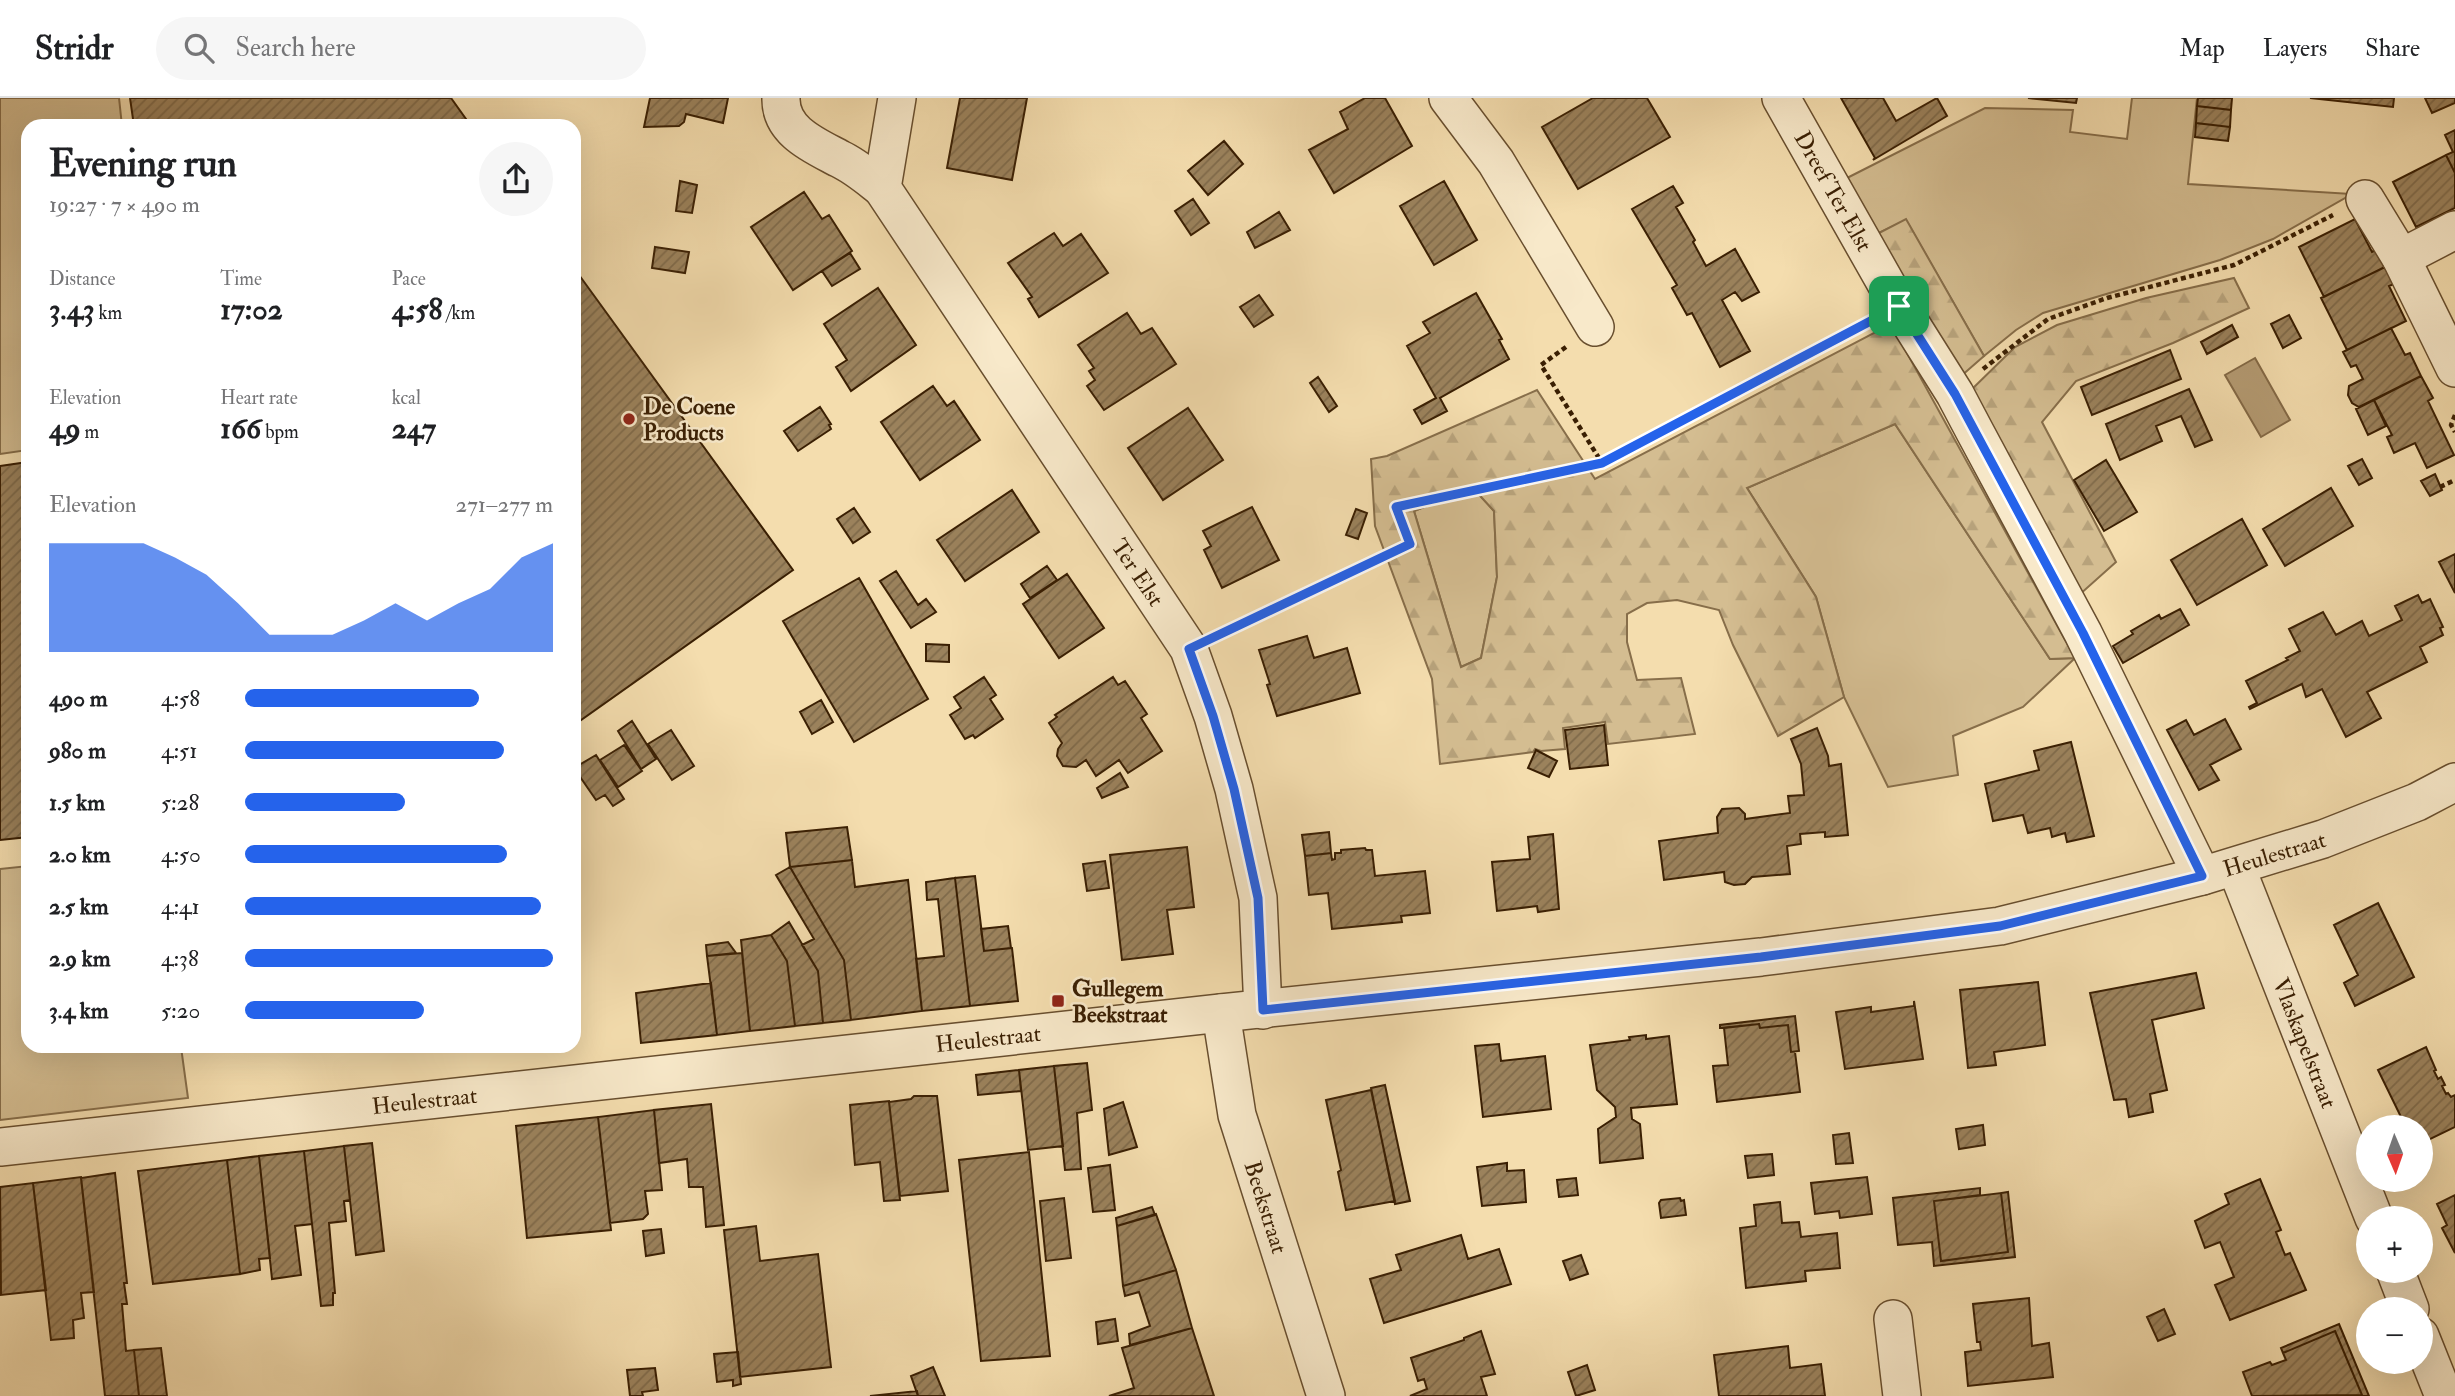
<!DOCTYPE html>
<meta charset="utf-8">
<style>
:root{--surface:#fff;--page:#f6f6f6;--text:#202124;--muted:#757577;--line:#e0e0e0;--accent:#2563eb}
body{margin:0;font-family:"IM FELL Double Pica",serif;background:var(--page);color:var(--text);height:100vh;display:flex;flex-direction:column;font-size:26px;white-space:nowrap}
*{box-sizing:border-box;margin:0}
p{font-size:23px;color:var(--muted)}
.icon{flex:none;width:38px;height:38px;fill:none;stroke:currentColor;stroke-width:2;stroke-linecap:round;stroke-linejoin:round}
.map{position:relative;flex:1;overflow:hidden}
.panel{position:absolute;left:21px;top:21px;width:560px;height:934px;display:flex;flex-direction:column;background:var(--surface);border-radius:21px;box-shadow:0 7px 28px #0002}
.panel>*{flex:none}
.needle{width:46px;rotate:178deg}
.buttons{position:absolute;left:2356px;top:1017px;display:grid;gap:14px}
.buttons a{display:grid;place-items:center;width:77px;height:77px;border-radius:50%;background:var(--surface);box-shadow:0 7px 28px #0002;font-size:35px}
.pin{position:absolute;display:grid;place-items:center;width:60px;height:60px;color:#fff;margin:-30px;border-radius:14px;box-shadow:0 4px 10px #0006}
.round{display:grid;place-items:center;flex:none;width:74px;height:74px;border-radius:37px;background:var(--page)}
.summary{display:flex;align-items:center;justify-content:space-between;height:119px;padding:0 28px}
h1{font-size:38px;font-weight:800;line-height:52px}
.metrics{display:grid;grid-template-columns:repeat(3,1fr);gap:10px;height:119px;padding:7px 28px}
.metrics div{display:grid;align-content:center}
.metrics b{font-size:30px;font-weight:800}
.metrics small{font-size:19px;font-weight:400}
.metrics p{font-size:19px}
.chart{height:196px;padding:14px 28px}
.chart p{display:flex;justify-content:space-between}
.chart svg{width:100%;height:126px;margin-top:7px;fill:var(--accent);opacity:.7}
ul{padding:0 28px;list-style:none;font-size:23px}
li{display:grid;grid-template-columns:112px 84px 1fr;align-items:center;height:52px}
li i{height:18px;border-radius:9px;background:var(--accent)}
header{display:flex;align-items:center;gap:42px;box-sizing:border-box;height:98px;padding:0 35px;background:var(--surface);border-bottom:2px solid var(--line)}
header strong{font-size:33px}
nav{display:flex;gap:38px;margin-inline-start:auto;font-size:24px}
.search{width:490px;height:63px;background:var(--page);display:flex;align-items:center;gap:18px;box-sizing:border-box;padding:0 24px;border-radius:38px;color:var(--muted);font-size:26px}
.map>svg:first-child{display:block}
</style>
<header>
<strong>Stridr</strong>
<div class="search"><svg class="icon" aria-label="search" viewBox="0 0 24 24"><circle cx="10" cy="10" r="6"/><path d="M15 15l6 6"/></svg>Search here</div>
<nav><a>Map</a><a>Layers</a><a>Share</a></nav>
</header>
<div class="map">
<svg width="2455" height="1298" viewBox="0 0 2455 1298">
<defs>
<pattern id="forest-firs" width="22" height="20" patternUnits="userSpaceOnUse" patternTransform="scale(1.75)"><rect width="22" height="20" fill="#d4bd91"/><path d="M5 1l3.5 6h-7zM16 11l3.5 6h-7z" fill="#b7a27b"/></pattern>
<pattern id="building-hatch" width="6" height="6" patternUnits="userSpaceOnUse" patternTransform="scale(1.75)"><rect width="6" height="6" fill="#9b825c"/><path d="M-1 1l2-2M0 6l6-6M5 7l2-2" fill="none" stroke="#7f6a4a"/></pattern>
</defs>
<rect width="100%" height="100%" fill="#f4ddae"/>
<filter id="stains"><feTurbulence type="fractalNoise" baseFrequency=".00286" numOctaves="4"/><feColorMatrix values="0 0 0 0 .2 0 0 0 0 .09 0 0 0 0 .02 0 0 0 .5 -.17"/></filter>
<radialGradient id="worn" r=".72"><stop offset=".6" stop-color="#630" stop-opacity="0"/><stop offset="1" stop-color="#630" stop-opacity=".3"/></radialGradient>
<!-- green -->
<path fill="#d4bd91" stroke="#876e4a" stroke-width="2" d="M0,0H119L122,28H28V352L0,356Z
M2132,0H2197L2188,86L2352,96L2273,141L2220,162L2043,215L2016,232L1984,258L1906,122L1877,136L1845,81L1985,10L2073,12L2070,34L2127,41Z
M1895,326L2050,561L2075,560L2023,609L1953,638L1958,677L1888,689L1844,599L1816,499L1747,390Z
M1473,390L1494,413L1497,479L1481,560L1461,569L1414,413Z
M28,768V948L181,949L188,1000L0,1022V771Z"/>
<!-- forest -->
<path fill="url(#forest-firs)" stroke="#876e4a" stroke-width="2" fill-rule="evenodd" d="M1906,121L1984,258L1960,279L1877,136Z
M2234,180L2249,210L2173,245L2076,283L2042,324L2116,464L2078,498L1967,296L2015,249L2057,227L2146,200Z
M1891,226L2075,560L2050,561L1895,326L1747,390L1816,499L1844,599L1778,638L1733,547L1719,512L1677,502L1647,505L1627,516V544L1637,582L1681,580L1695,636L1608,646L1605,624L1563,630L1565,651L1541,653L1535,651L1533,654L1440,666L1432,581L1375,428L1371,361L1387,358L1537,292L1595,381ZM1473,390L1494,413L1497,479L1481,560L1461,569L1414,413Z"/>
<!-- water -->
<path fill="#b59c74" stroke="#846a47" stroke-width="2" d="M2255,260L2290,322L2261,339L2225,277Z"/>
<!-- building -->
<path fill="url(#building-hatch)" stroke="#3a1f03" stroke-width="2" d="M130,0H451L471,28H134Z
M650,0H728L723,25L686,16L684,24L679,28L644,29Z
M960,0H1027L1012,82L947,70Z
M1365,0H1385L1412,48L1334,95L1309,52L1348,31L1340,14Z
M1593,0H1647L1670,39L1578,91L1542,29Z
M1841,0H1883L1896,23L1937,0L1947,18L1873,62L1875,60Z
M2028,0H2077L2076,5Z
M2198,0H2232L2231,12L2197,8Z
M2310,0H2394L2393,9Z
M2425,0H2455V5L2432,15Z
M2197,8L2231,12L2230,29L2196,25Z
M2196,25L2230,29L2228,43L2195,39Z
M2455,32V75L2446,57L2453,54L2445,37Z
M1224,43L1243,66L1208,97L1188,73Z
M2446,57L2455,75V110L2416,129L2393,84Z
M680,83L697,87L692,115L676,113Z
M1444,83L1477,142L1434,167L1400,108Z
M1673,88L1683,105L1676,109L1695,142L1693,144L1706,168L1735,151L1759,194L1742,203L1735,194L1722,202L1750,253L1720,269L1692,215L1687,217L1672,190L1677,187L1632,111Z
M804,94L822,121L829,117L852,153L793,192L751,129Z
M1193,101L1209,125L1191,137L1175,113Z
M1279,114L1290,132L1255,150L1247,134Z
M2355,121L2372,154L2376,152L2385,169L2324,199L2299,149Z
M1054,135L1063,148L1081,136L1108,175L1039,219L1028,201L1032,199L1008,165Z
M655,149L689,154L685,175L652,170Z
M850,155L860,171L832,188L822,173Z
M2385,169L2394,186L2389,188L2406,223L2347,252L2321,200Z
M574,170L793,472L574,627Z
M878,190L916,247L851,293L836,269L847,262L824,226Z
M1476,195L1502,241L1499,242L1509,261L1440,300L1447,313L1422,326L1414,312L1436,300L1407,248L1430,235L1423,224Z
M1259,197L1273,217L1254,229L1240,209Z
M1127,215L1141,236L1152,230L1176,266L1104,312L1087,288L1095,282L1089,273L1094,270L1078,247Z
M2289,217L2301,240L2283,250L2271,226Z
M2232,227L2238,239L2207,256L2201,244Z
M2391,230L2405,257L2410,255L2421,278L2359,309L2352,305L2348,297L2349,288L2363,281L2356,267L2351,269L2343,254Z
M2170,252L2181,281L2092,317L2081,289Z
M2421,278L2433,300L2428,303L2454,357L2427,370L2415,345L2394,355L2387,339L2392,337L2374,302Z
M1318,279L1337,308L1329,314L1310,285Z
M933,288L947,308L954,303L980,342L920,382L881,324Z
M2189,291L2212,342L2195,349L2181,318L2156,328L2162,343L2120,362L2106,326Z
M2374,302L2386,328L2368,337L2356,311Z
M820,309L831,326L829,327L831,331L798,353L784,333Z
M1188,310L1223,362L1163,402L1128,350Z
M2362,361L2372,380L2359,387L2348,368Z
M2106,362L2137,414L2104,433L2074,382Z
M28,364V739L0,742V368Z
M2435,376L2442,392L2430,398L2421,383Z
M2331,390L2353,428L2285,468L2263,431Z
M1012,392L1039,434L965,483L937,442Z
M1252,409L1279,462L1222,490L1204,452L1211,448L1203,433Z
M854,410L870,434L853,445L837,421Z
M1356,411L1367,415L1358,441L1346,437Z
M2242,421L2267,467L2197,507L2171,462Z
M2455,456V495L2439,464Z
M1047,468L1057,482L1030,500L1021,486Z
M896,473L918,507L926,501L936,514L911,530L880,483Z
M1067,476L1104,530L1059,560L1023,506Z
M859,480L928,601L854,644L783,523Z
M2418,497L2422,505L2430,501L2443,529L2440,530L2443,537L2420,549L2427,564L2367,594L2381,620L2346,639L2322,591L2306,599L2302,586L2250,611L2249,609L2257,605L2246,583L2288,562L2286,560L2300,553L2289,531L2323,514L2336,537L2362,523L2369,538L2402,522L2395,508Z
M2180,511L2189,527L2123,565L2113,548L2133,536L2131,533L2159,517L2161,521Z
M1307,538L1314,560L1347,550L1360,595L1277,618L1267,587L1270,586L1259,552Z
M926,546L949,547V564L926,563Z
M984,579L996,597L990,601L1003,621L975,640L973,637L965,641L950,617L961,610L954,599Z
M1113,579L1118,587L1125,583L1147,616L1141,620L1162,653L1128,675L1119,662L1096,678L1086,662L1076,669L1063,668L1057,658L1058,651L1062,645L1049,625L1057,619L1055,617Z
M821,602L833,624L812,636L800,614Z
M2225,621L2241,651L2210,667L2219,682L2199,692L2167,632L2186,622L2194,637Z
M632,623L656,661L641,671L618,633Z
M1604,627L1608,667L1570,671L1565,632Z
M1817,630L1828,658L1829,668L1841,666L1848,737L1825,739V734L1800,736L1801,746L1787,748L1790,776L1752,779L1745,786L1734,787L1725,784L1724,774L1664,782L1659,743L1718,735L1717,719L1722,711L1739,710L1745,716V721L1790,715L1788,698L1804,697L1801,666L1791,641Z
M671,632L694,668L672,682L648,646Z
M2071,644L2094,738L2067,744L2065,735L2052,739L2050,730L2028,735L2023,717L1993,723L1985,686L2039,672L2034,653Z
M624,647L642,673L618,689L600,662Z
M1536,652L1557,663L1549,679L1528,670Z
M596,657L624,701L613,708L605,697L596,702L574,670Z
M1120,675L1128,689L1102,700L1097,690Z
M847,729L852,762L790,769L786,735Z
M1329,734L1331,755L1305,758L1302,737Z
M1553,736L1559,811L1538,814L1537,808L1497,813L1492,764L1530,761L1528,739Z
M1187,749L1194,809L1167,812L1173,856L1122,862L1110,757Z
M1365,750L1366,752H1372L1375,778L1425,773L1430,815L1401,818L1402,824L1332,831L1328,795L1309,797L1305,758L1331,755L1332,762L1335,761V755H1341V752Z
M852,762L855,789L908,782L922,913L851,922L844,862L790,769Z
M1105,763L1109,790L1087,793L1083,766Z
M790,769L844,862L851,922L823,925L818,873L802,847L814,841L776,777Z
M975,778L984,853L1012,850L1018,903L970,908L955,780Z
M955,780L970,908L922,913L916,861L944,858L938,801L927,802L926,784Z
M2378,805L2414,879L2355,908L2344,885L2358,877L2334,827Z
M789,824L818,873L823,925L795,928L787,863L771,837Z
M1008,828L1011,850L984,853L981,831Z
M771,837L787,863L795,928L750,933L741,842Z
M728,844L736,855L707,858L706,847Z
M742,855L750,933L717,937L707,858Z
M2196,875L2204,910L2152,922L2167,992L2150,996L2153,1014L2129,1019L2126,1001L2114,1002L2090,895Z
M2038,884L2045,947L1994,954L1996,967L1968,970L1960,892Z
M711,885L717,937L641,945L636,895Z
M1914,903L1923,961L1845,971L1836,914L1871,909V914L1914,908Z
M1795,918L1799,953L1791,954L1788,927L1760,930L1759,926L1720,930V927Z
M1759,926L1760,930L1788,927L1791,954H1795L1800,994L1717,1004L1713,968L1728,967L1724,930Z
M1646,937V941L1669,938L1677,1006L1631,1010L1632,1021L1640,1026L1643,1060L1600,1065L1598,1031L1616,1019L1615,1009L1597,992L1590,947L1630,942L1629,939Z
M1499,946L1501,963L1545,958L1551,1011L1483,1019L1475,948Z
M2426,949L2436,972L2434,973L2438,981L2441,979L2445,987L2442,988L2446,996L2448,995L2451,999L2455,997V1029L2420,1046V1029H2402L2400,1025L2403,1023L2378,972Z
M1087,965L1092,1012L1077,1015L1081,1071L1065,1072L1054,968Z
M1054,968L1063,1048L1028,1052L1019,972Z
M1019,972L1021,993L978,997L976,977Z
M1385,987L1410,1103L1395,1106L1371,990Z
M1371,992L1395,1103L1346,1112L1338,1074L1341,1072L1326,1002Z
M914,998H937L948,1093L900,1098L889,1004L911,1001Z
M889,1003L900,1102L884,1103L880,1064L855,1067L850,1007Z
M1123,1004L1137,1049L1109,1057L1104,1011Z
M711,1006L724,1127L706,1129L703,1089H689L687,1061L659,1065L654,1012Z
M654,1012L662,1092L645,1093L648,1116L643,1121L610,1125L598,1019Z
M598,1019L611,1132L527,1140L516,1028Z
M1983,1027L1985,1047L1959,1051L1956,1031Z
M1849,1035L1853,1065L1836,1066L1833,1037Z
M372,1045L384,1153L356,1157L344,1048Z
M344,1048L350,1102L344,1103L346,1123L329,1125L335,1195H333V1207L321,1208L304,1053Z
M304,1053L312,1126L295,1128L301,1177L272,1181L259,1058Z
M1029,1054L1050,1258L981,1263L959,1062Z
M1772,1056L1774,1077L1748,1080L1745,1058Z
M259,1058L270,1160L259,1161L260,1172L240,1176L227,1062Z
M227,1062L240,1176L153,1186L138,1073Z
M1507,1065V1073L1524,1072L1526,1104L1482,1108L1477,1069Z
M1110,1067L1115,1112L1093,1114L1088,1070Z
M115,1075L127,1185H124L127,1206H122L126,1253L134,1252L139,1298H105L95,1207L81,1080Z
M81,1079L94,1194L81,1195L84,1220L73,1222L74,1240L51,1242L33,1085Z
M1867,1079L1872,1116L1840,1120L1839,1113L1815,1116L1811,1085Z
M1576,1080L1578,1097L1559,1099L1557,1082Z
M2260,1081L2281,1132L2276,1134L2285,1157L2290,1155L2306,1192L2230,1222L2215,1187L2234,1179L2220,1144L2205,1150L2195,1123L2229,1106L2225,1096Z
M33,1085L46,1192L1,1197L0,1089Z
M1980,1090V1097L1934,1103L1941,1163L2008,1154L2001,1095L2008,1094L2015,1159L1934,1168L1932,1144L1898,1147L1893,1100Z
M2001,1095L2008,1154L1941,1163L1934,1103Z
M2455,1097V1155L2442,1130L2447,1127L2437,1106Z
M1064,1100L1071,1160L1046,1163L1040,1103Z
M1680,1100L1681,1103L1684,1102L1686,1117L1661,1120L1659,1105L1661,1102Z
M1780,1104L1782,1125L1799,1124L1801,1139L1837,1135L1840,1170L1805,1173L1806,1183L1746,1190L1740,1130L1756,1128L1754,1107Z
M1152,1109L1155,1117L1117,1128L1116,1120Z
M1156,1116L1176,1172L1123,1188L1117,1128Z
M756,1128L760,1163L818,1156L831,1269L740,1279L724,1132Z
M661,1131L664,1155L646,1158L643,1133Z
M1461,1137L1468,1161L1499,1151L1511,1186L1384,1225L1370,1181L1401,1172L1396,1157Z
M1581,1157L1588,1176L1570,1182L1563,1163Z
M1176,1172L1192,1230L1130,1247L1129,1236L1150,1228L1139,1194L1125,1198L1123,1188Z
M2029,1200L2032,1248L2049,1245L2053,1279L1968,1288L1965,1254L1981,1252L1980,1244H1977L1973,1206Z
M2164,1211L2175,1236L2158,1243L2147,1219Z
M1115,1221L1118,1243L1098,1246L1096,1224Z
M2339,1226L2369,1298H2360L2362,1297L2335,1233L2283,1255L2281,1250Z
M1192,1230L1214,1298H1109L1134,1290L1122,1250Z
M1481,1233L1495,1276L1481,1279L1487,1298H1410L1427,1291L1424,1281L1418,1283L1411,1260L1464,1242V1240Z
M2335,1233L2362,1297L2252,1298L2243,1274L2270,1264L2272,1267L2286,1262L2283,1255Z
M1788,1248L1790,1270L1821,1266L1825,1298H1719L1714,1257Z
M161,1250L167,1298H139L134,1252Z
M738,1254L741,1286L733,1288V1282L717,1284L714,1256Z
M1587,1267L1595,1292L1576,1298L1568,1274Z
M933,1269L945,1298H918L911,1278Z
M655,1270L658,1292L642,1294L643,1298H630L627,1272Z
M917,1293L918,1298H870Z"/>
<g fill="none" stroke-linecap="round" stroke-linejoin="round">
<!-- minor casing -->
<g stroke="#684e2e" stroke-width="40">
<g id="minor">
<path d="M781,0C780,34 816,48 840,61C855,68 869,80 882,90"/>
<path id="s1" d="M897,0L882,90L1189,551L1213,618L1234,691L1258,800L1263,912"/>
<path d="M1448,0L1496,64L1595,229"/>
<path id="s2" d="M1781,0L1892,196L1955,296L1974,332L2083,535L2202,778"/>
<path d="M2365,101L2401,160L2455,270"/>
<path d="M2401,160L2455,132"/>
<path id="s3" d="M2236,769L2374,1120"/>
<path id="s4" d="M1221,915L1237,1017L1326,1298"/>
<path id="s5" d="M0,1049L1221,915L1761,859L2000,828L2202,778L2323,741L2417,704L2455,684"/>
<path d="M2395,1172L2410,1211"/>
<path d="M1893,1221L1902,1298"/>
<path d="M2420,1238L2444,1298"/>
</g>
</g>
<!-- path -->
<path stroke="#3a1f03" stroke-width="4.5" stroke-dasharray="5 3.5" stroke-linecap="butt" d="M1566,249L1541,267L1602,365
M1983,271L2048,221L2107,200L2234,167L2333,117
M2455,317L2451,327L2455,334
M2440,389L2455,382
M1221,536L1410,446L1396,409L1602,365L1866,225"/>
<!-- minor -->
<use href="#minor" stroke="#f8e9ca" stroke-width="37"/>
</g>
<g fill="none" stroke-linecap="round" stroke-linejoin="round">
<!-- route casing -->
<g stroke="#fff" stroke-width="14">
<path id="route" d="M1899,208L1955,296L2083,535L2202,778L2000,828L1761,859L1263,912L1258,800L1234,691L1213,618L1189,551L1410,446L1396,409L1602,365Z"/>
</g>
<!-- route -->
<use href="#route" stroke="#2563eb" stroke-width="9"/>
</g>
<!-- markers -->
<g fill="#8f2418" stroke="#f8e9ca" stroke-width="2.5">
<circle cx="629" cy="321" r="7"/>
<rect x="1051" y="896" width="14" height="14" rx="3.5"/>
</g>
<g text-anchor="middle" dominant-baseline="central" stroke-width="5" stroke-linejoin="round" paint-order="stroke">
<!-- street labels -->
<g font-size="23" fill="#3a1f03" stroke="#f8e9ca">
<text stroke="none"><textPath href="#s2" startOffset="107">Dreef Ter Elst</textPath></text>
<text stroke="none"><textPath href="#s1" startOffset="553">Ter Elst</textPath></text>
<text stroke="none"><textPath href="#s5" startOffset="2296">Heulestraat</textPath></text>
<text stroke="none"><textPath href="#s5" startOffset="994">Heulestraat</textPath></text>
<text stroke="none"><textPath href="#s3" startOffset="189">Vlaskapelstraat</textPath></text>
<text stroke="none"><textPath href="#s5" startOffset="427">Heulestraat</textPath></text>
<text stroke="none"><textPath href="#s4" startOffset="200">Beekstraat</textPath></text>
</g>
<!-- poi labels -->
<g font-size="23" font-weight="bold" fill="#3a1f03" stroke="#f8e9ca" text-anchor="start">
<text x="643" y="308">De Coene<tspan x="643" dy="26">Products</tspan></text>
<text x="1072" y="890">Gullegem<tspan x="1072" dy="26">Beekstraat</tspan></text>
</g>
</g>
<rect width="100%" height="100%" filter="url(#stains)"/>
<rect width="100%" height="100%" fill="url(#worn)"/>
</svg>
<div class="buttons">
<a><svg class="needle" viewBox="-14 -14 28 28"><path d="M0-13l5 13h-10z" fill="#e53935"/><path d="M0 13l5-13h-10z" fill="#757577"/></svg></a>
<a>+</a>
<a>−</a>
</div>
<div class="pin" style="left:1899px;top:208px;background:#1e9e55"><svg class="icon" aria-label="arrive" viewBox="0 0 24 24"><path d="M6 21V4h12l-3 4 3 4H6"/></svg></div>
<section class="panel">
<div class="summary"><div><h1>Evening run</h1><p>19:27 · 7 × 490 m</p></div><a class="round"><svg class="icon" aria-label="share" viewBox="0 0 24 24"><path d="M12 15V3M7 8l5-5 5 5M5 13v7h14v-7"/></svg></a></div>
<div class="metrics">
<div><p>Distance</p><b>3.43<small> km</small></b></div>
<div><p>Time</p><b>17:02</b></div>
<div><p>Pace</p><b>4:58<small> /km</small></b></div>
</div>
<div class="metrics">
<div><p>Elevation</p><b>49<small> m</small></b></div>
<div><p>Heart rate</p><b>166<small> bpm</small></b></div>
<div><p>kcal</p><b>247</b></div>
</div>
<div class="chart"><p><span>Elevation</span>271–277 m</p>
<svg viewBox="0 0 160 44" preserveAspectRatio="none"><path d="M0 44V6L10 6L20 6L30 6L40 11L50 17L60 27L70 38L80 38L90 38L100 33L110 27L120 33L130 27L140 22L150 11L160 6V44z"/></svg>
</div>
<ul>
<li><b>490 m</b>4:58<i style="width:76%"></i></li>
<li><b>980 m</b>4:51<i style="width:84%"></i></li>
<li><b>1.5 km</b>5:28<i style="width:52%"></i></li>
<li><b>2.0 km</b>4:50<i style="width:85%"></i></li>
<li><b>2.5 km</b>4:41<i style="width:96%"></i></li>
<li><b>2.9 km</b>4:38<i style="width:100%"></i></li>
<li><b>3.4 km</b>5:20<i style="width:58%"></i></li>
</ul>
</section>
</div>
